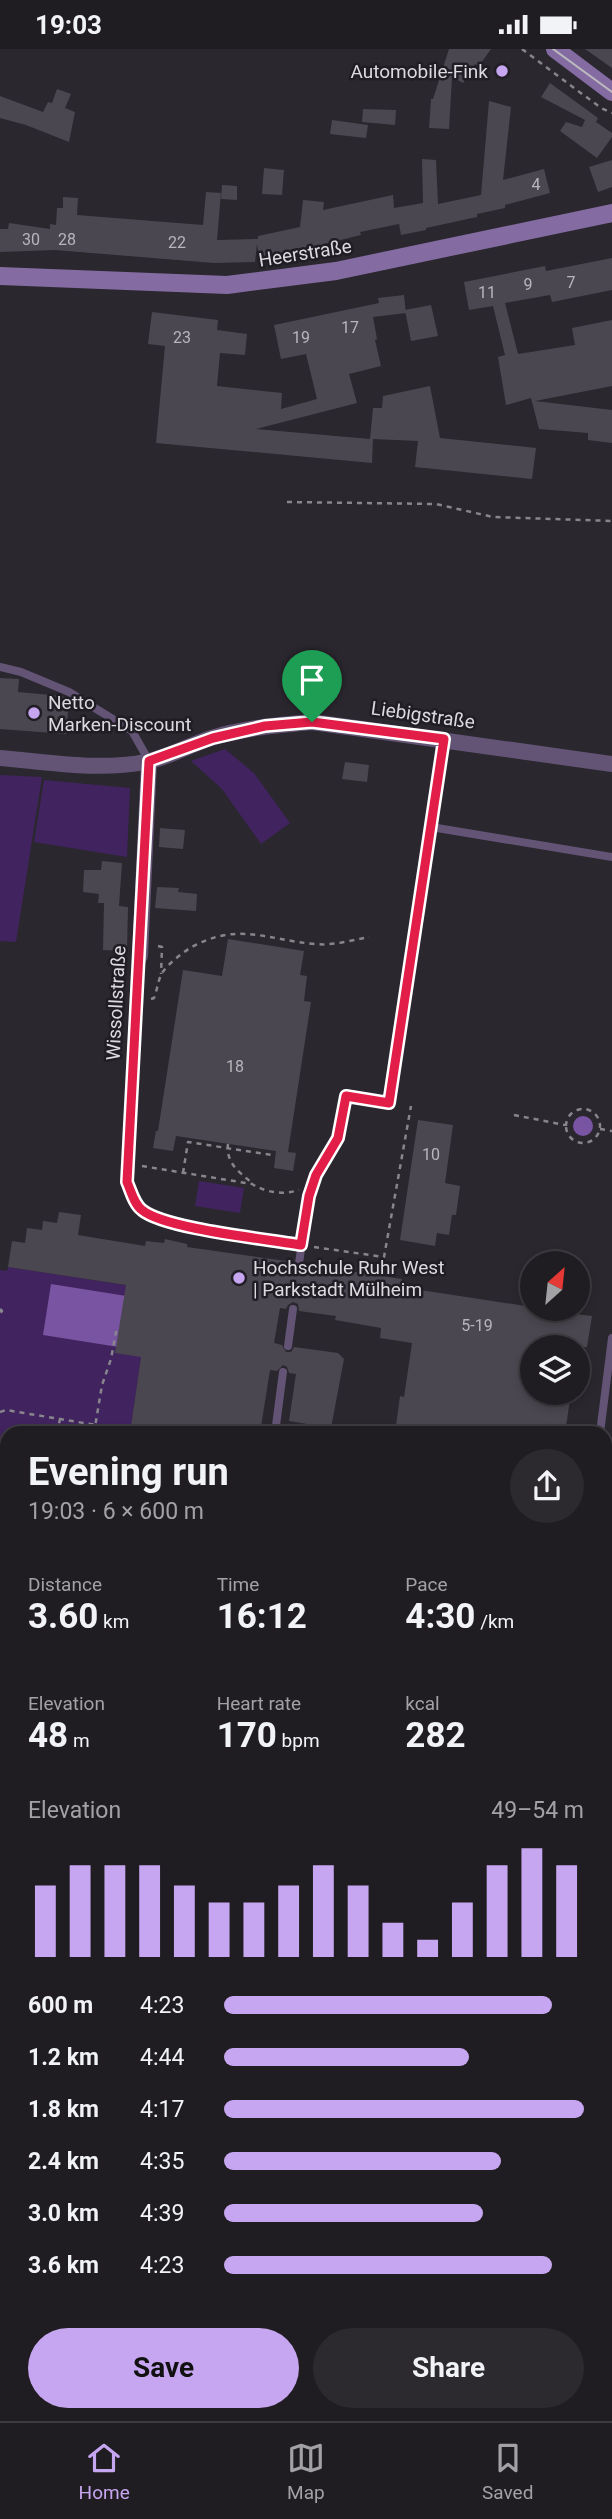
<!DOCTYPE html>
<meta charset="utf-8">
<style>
:root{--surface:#201d22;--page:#2d2a2f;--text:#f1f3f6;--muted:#a2a2a5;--line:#3d3b40;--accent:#c6a6f0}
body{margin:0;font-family:Roboto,sans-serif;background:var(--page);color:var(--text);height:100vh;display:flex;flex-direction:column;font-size:26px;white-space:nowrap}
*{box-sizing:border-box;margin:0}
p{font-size:23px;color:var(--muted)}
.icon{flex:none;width:38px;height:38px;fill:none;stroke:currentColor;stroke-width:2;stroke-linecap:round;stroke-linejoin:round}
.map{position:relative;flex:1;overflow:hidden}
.side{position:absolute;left:0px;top:1377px;width:612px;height:996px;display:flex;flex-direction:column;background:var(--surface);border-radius:21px 21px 0 0;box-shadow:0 4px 10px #0003,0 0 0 2px var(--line)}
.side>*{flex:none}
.needle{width:46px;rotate:27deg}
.fabs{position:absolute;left:520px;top:1202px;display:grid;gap:14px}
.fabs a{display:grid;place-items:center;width:70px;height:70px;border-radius:50%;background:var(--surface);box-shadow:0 4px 10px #0003,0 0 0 2px var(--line);font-size:35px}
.pin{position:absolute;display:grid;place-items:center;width:60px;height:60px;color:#fff;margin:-72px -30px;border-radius:50% 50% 50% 0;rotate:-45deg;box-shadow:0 0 7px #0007}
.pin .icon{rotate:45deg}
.round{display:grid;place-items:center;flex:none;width:74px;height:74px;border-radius:37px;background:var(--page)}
.summary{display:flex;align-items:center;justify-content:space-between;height:119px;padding:0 28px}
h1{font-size:38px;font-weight:700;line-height:52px}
.stats{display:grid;grid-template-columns:repeat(3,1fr);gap:10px;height:119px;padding:7px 28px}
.stats div{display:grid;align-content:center}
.stats b{font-size:35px;font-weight:700}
.stats small{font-size:19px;font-weight:400}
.stats p{font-size:19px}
.chart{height:196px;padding:14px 28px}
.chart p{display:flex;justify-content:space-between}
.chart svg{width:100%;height:126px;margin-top:7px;stroke:var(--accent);stroke-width:6}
.action{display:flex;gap:14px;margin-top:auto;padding:14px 28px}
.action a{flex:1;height:80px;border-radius:42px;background:var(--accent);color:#111;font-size:28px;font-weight:700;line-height:80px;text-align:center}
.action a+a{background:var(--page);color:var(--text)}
ul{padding:0 28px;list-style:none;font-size:23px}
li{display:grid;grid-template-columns:112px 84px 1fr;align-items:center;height:52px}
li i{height:18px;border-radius:9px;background:var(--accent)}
.status{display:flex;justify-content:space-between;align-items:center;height:49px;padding:0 35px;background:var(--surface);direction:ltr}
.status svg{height:19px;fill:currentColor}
.menu{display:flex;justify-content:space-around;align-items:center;height:98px;border-top:2px solid var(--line);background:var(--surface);font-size:19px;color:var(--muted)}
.menu a{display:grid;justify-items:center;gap:4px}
.menu .on{color:var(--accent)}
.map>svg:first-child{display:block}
</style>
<div class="status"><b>19:03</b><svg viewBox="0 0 49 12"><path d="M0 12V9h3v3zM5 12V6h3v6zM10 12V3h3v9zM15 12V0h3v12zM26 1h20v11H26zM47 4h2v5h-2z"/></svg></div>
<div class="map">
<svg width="612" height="2372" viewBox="0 0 612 2372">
<rect width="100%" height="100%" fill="#2a272e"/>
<!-- green -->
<path fill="#41245f" d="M225,700L254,724L290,774L261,795L222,740L191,712Z
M0,726L42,728L16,893L0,892Z
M44,731L130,739L127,808L34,793Z
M199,1132L244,1139L240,1164L195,1157Z
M8,1218L151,1240L130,1384H7V1497L0,1496V1221L7,1222Z
M0,1852L7,1877V2074L0,2071Z"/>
<!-- water -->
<path fill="#7954a2" d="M573 1077a10 10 0 1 1 20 0a10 10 0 1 1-20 0Z
M51,1235L139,1249L131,1300L43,1286Z"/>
<!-- building -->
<path fill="#4b4750" d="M449,0H491L479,17L475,15L463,34L452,28L449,80L429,79L431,50H433Z
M585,0H612V19Z
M550,34L598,69L596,73L612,84V88L597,109L560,82L566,73L582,78L585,71L541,48Z
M57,40L71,45L65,59L75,63L69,93L26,76L0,69V47L43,63L48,53L52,54Z
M489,52L511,58L503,131L544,120L550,144L505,156V159L477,165V168L426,179V181L401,186L399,175L360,183L361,186L324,195L325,200L260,212L257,195L255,213L214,214L55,201L0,203V180H8L9,174L50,180V175L56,176L57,159H63V148L78,149L77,166L203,176L206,143L221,144L217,191L258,190V187L300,178L303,151L324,153L323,161L393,146L394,159L423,154L422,110L436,111L438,155L481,146Z
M363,60L396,61L395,76L362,73Z
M332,71L368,76L366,89L330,85Z
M612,111V138L598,143L589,118Z
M264,119L284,121L282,146L262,145Z
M222,136L237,137V151L221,150Z
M612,209V241L552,253L550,246L505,254L518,305L575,296L572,279L612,271V337L535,352L612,361V394L588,391V384L539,380L531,349L506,356L498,308L505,306L493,257L469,261L464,233L545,217L546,222Z
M404,246L406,264L373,268L377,290L375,291L381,317L349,325L357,354L256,380L370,390L373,359H382L383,347L430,337L440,389L536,399L532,430L415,418L418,392L373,390L372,414L156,394L165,297L148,295L152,263L218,271L217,281L247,285L245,306L220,304L217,337L282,344L281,360L317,350L306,305L281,310L274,276L379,254L378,249Z
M431,256L438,287L411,292L405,261Z
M0,629L19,630L18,643L62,647L69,651L66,685L0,680Z
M345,713L369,716L367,733L342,730Z
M160,779L185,781L183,800L159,798Z
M102,812L122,814L119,857L128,858L127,902L103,901L104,854H98L99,845L83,843L84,821H101Z
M157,838L179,839L178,843L197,845L196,862L155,859Z
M228,890L304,902L300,926L307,927L304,952L311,953L288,1103L296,1104L293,1122L274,1119L276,1102L176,1087L173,1102L153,1099L156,1082H158L183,921L222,927Z
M418,1071L453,1076L445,1134L460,1137L456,1166H452L449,1186L437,1184L435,1197L400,1191Z
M59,1163L81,1166L78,1186L145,1197L146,1192L164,1194L165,1190L187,1195V1198L293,1213L297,1220H302L306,1215L312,1216L313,1214L329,1216L328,1219L402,1230L401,1238L532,1258V1260L592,1267L587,1298H532V1344H571L565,1384H395L400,1347L404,1348L412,1294L380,1289L381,1279L335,1271L336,1267L299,1262L298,1255L293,1253L288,1256L286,1260L280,1259L274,1294L282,1296L286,1303H291L294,1298L338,1304L344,1310L331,1379L289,1372L296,1325L289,1324L287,1318L283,1316L277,1322L270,1321L260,1384H130L141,1308L115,1304L126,1236L8,1218L12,1192L25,1194L27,1179L42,1181L43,1172L57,1174Z"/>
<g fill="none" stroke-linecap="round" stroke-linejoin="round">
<!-- path -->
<path stroke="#88868c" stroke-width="2.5" stroke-dasharray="5 5" stroke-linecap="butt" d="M522,0L601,59L612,64
M287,453L436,455L493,468L612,472
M158,897L162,898L161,925
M151,950L154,949C157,942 158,931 162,924C168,915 181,905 190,899C238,872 266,891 315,895C333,897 352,891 369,888
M566 1077a17 17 0 1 1 34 0a17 17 0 1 1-34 0Z
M514,1066L565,1076
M600,1080L612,1082
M228,1095C226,1114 238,1122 252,1134
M142,1117L252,1135C267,1144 283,1146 299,1141
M183,1124L188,1093L272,1106
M314,1198L384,1208L411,1057
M0,1260L2,1262L0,1264
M0,1363L6,1361L96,1376
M57,1384L60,1370
M94,1384L102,1336L111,1310L116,1283L118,1284
M0,1458L7,1414
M0,1486L7,1487"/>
<!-- lane -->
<path stroke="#635476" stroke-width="8" d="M0,618L21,623L69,643L132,682L149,712
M431,778L444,690
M140,907L127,1133C131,1142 134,1155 142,1161C165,1180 268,1190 301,1196
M299,1214L309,1147L315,1126L339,1089L346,1047L389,1053L431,778L612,808
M288,1297L293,1260
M275,1384L283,1323
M600,1384L612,1289
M401,2372L403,2366"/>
<!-- street -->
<path stroke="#635476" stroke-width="16" d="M0,709C48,713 98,722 145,713C168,709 189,696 211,689C244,679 278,676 312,673L612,715
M140,907L149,712
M0,1523L7,1524
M606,1612L612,1613
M606,2109L612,2110
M0,2189L7,2183
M0,2241H7
M303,2372L305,2366"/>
<!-- secondary -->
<path stroke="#846ca2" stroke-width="18" d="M555,0L612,43
M0,227L227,236L336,222L612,164
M0,1755L7,1756
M606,1845L612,1846"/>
<!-- tram -->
<path stroke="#bcbabf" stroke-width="2" d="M553,0L612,43"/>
</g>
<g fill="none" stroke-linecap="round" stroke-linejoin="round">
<!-- route casing -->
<g stroke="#fff" stroke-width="14">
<path id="route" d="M312,673L444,690L389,1054L346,1047L338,1089L316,1126L309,1147L301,1196C267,1190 165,1180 142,1161C134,1155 131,1142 127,1133L149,712L213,689L265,677Z"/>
</g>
<!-- route -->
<use href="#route" stroke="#e11d48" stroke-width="9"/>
</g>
<!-- markers -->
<g fill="#c6a6f0" stroke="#201d25" stroke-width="2.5">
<circle cx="502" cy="22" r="7"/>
<circle cx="34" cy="664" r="7"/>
<circle cx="239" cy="1229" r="7"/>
</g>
<g text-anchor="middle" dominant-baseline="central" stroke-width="5" stroke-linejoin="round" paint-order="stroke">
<!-- number labels -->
<g font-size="16" fill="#b8b5bb">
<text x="536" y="135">4</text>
<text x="31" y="190">30</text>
<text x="67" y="190">28</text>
<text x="177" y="193">22</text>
<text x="571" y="233">7</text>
<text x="528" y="235">9</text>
<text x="487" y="243">11</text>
<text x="350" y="278">17</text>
<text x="182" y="288">23</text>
<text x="301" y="288">19</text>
<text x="235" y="1017">18</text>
<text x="431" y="1105">10</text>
<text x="477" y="1276">5-19</text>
</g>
<!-- poi labels -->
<g font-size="19" fill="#dcdadf" stroke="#201d25" text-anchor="start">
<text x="488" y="22" text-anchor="end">Automobile-Fink</text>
<text x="48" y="653">Netto<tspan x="48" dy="22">Marken-Discount</tspan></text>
<text x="253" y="1218">Hochschule Ruhr West<tspan x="253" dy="22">| Parkstadt Mülheim</tspan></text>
</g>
<!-- street labels -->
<g font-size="19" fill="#dcdadf" stroke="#201d25">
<text transform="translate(305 204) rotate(-9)">Heerstraße</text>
<text transform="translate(423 666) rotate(8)">Liebigstraße</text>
<text transform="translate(116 954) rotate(-87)">Wissollstraße</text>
</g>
</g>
</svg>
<div class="fabs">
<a><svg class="needle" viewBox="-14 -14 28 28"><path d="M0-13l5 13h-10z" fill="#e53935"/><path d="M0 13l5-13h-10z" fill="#a2a2a5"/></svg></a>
<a><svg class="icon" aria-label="layers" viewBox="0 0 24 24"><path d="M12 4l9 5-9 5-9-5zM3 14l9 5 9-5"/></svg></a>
</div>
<div class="pin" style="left:312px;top:673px;background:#1e9e55"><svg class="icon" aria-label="arrive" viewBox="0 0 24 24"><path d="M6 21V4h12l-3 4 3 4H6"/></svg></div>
<section class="side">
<div class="summary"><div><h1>Evening run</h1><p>19:03 · 6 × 600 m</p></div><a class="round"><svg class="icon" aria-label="share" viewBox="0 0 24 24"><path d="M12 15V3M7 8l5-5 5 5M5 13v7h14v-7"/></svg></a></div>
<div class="stats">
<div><p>Distance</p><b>3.60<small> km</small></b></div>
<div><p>Time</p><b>16:12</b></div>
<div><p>Pace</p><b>4:30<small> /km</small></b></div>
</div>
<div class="stats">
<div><p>Elevation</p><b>48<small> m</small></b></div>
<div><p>Heart rate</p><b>170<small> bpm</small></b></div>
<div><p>kcal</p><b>282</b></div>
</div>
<div class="chart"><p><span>Elevation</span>49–54 m</p>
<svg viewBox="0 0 160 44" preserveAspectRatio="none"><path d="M5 44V19M15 44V12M25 44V12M35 44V12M45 44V19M55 44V25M65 44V25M75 44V19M85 44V12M95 44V19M105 44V32M115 44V38M125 44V25M135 44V12M145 44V6M155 44V12"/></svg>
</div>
<ul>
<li><b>600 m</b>4:23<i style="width:91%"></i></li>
<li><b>1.2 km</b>4:44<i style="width:68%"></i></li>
<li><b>1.8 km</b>4:17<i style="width:100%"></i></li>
<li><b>2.4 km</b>4:35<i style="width:77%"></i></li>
<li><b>3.0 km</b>4:39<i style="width:72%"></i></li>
<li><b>3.6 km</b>4:23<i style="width:91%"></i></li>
</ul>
<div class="action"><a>Save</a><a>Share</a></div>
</section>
</div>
<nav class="menu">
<a class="on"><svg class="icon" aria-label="home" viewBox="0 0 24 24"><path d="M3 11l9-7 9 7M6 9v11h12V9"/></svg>Home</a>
<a><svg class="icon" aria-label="map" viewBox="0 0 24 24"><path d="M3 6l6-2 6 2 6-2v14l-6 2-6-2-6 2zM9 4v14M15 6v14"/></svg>Map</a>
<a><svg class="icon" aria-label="saved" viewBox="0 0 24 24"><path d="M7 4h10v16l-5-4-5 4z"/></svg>Saved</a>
</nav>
